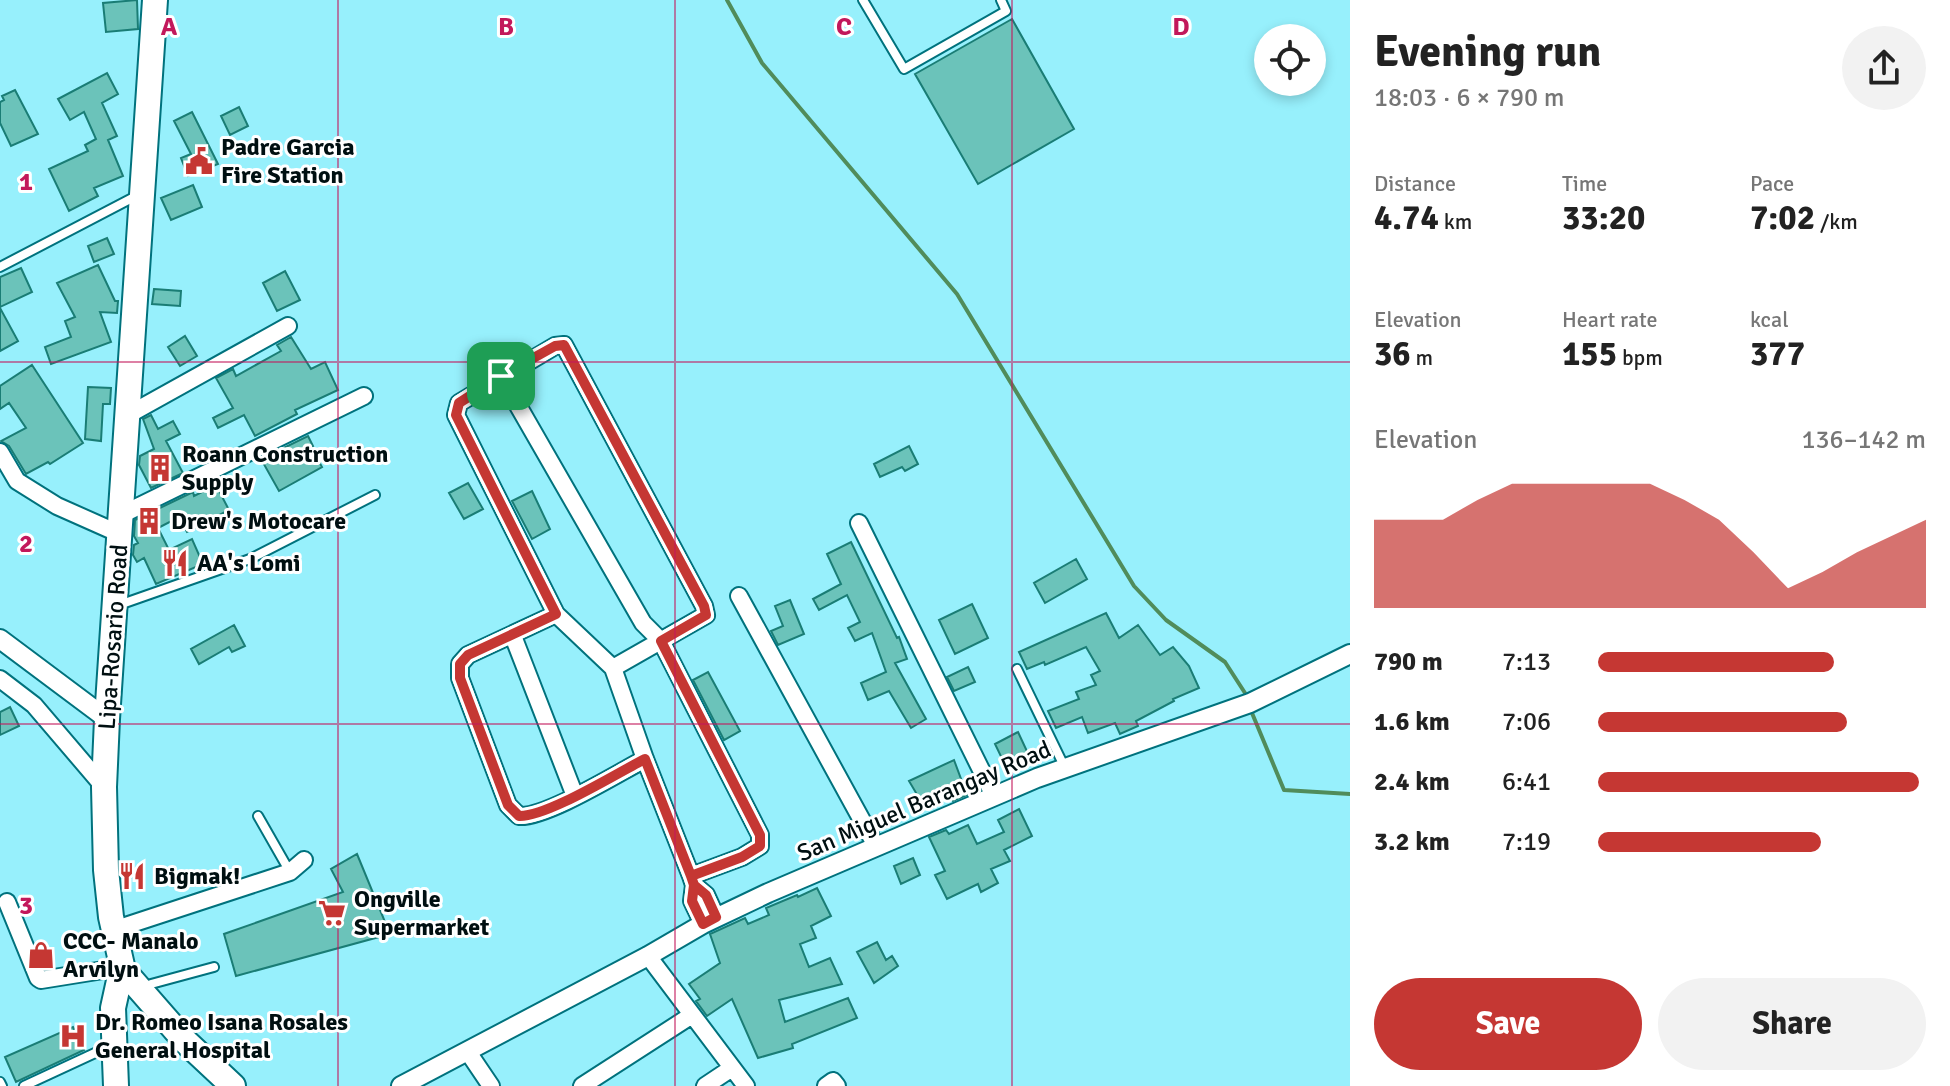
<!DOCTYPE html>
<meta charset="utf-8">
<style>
:root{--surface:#fff;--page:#f2f2f2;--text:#222;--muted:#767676;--accent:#c53733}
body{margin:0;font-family:Signika,sans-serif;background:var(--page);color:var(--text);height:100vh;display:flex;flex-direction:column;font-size:30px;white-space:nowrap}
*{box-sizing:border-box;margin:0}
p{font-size:26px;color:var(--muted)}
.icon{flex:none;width:44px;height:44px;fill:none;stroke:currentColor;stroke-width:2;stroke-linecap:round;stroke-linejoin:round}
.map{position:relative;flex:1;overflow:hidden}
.panel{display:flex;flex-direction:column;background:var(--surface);width:600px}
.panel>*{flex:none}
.controls{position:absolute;left:1254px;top:24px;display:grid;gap:16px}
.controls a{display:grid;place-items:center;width:72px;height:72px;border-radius:50%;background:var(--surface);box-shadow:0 4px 12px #0003;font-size:40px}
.pin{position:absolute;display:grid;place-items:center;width:68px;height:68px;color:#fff;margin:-34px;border-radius:16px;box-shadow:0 4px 12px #0006}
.round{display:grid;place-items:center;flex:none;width:84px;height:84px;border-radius:42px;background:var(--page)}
.headline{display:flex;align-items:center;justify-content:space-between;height:136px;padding:0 24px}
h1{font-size:44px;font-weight:800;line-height:60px}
.figures{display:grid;grid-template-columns:repeat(3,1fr);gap:12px;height:136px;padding:8px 24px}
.figures div{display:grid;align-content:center}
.figures b{font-size:34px;font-weight:800}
.figures small{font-size:22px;font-weight:400}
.figures p{font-size:22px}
.chart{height:224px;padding:16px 24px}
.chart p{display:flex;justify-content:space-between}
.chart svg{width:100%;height:144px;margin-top:8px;fill:var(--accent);opacity:.7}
.cta{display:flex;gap:16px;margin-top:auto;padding:16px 24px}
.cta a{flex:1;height:92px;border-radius:48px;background:var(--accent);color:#fff;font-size:32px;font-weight:800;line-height:92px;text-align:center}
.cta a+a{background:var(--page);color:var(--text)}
ul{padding:0 24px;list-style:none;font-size:26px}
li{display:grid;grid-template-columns:128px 96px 1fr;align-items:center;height:60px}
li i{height:20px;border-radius:10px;background:var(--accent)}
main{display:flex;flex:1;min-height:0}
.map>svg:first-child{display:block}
</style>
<main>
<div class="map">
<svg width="1350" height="1086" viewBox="0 0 1350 1086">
<rect width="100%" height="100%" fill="#97f0fc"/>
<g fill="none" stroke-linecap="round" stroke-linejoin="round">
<!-- stream -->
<path stroke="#508c5b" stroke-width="4" d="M727,0L762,63L957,294L1134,586L1166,620L1225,662L1245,693
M1252,713L1284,790L1350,794"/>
</g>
<!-- building -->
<path fill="#6bc3ba" stroke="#1a7d75" stroke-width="2" d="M137,0L138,29L106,32L103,3Z
M1012,19L1074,129L978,184L915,74Z
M107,73L118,94L102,103L117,136L108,140L123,176L94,188L98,196L69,211L49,169L88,151L85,145L96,139L84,112L70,120L58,99Z
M15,90L38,134L11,146L0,123V102L4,100L2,96Z
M239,107L248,126L230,135L221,116Z
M192,112L218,164L188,176L181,158L191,154L174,121Z
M193,185L202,207L171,220L161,198Z
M107,238L114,254L94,262L88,246Z
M98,265L115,301H118L117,313L100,312L111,342L51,364L45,347L71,337L65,321L75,317L57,283Z
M21,268L32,292L0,307V277Z
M285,271L300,300L277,311L263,283Z
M154,289L181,291L180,306L152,304Z
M0,308L18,341L0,351Z
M185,336L197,356L180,366L168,347Z
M291,337L311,369L325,362L338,390L295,410L297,414L255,436L244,415L218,428L213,418L233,408L216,378L233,369L236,376L281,351L277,345Z
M32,365L83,443L50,464L48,462L26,474L9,446L1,441L26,428L9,403L0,409V386Z
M88,387L111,388L110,404H103L101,441L85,439Z
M151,415L158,429L173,421L180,434L166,441L183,473L151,488L139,465L140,456L154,449L143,419Z
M308,436L313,446L311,447L322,467L279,491L261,459Z
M909,446L918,464L905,471L902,467L880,477L874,464Z
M468,483L483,509L464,519L449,493Z
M216,485L229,510L187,532L179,517L158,528L169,550L192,539L203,564L156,584L144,558L137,562L133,555L134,545L138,543L134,536L135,520L193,492L194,496Z
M532,491L550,529L532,539L512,501Z
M851,542L897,638L899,637L907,659L895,663L926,719L911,728L889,691L868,700L861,683L886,672L872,633L855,641L848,628L860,622L847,595L819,610L813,599L841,584L827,554Z
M1076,559L1087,579L1045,603L1034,583Z
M790,600L804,634L778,645L771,631L783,626L775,606Z
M972,604L988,638L955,654L939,620Z
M1106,613L1119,638L1138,625L1160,655L1173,647L1189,666L1199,688L1173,699L1174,701L1136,721L1138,726L1120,734L1115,723L1088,733L1082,717L1056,728L1048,711L1079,699L1076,692L1096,685L1091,675L1100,671L1086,647L1045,665L1044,662L1027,669L1019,652Z
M234,625L245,646L232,652L229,647L199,664L191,649Z
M968,667L975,682L954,691L947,677Z
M708,672L740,731L724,740L693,680Z
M10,707L19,726L0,735V712Z
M1018,732L1032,762L1009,773L995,744Z
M954,760L967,795L953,801L948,788L922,803L909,781Z
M1019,809L1032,836L1004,850L1010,861L991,869L998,883L981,892L978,884L947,899L935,875L945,871L929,837L946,830L949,834L968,825L977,844L1004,832L998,820Z
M357,854L390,934L236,976L224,934L343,892L331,869Z
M913,858L920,875L901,884L894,866Z
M817,888L831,916L811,926L816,938L800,944L809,967L830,958L842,984L779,1000L785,1022L848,998L857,1018L792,1044L793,1048L758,1058L732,999L707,1016L696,1001L700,999L689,984L720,963L710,934L745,918L748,924L769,915L766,908L797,895L798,897Z
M877,942L886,960L892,956L898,966L874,983L857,952Z
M73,1027L84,1050L16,1082L5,1057Z"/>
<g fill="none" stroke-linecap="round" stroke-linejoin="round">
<!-- service casing -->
<g stroke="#00727d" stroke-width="12">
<path id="service" d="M863,0L904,69L1006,11L1001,0
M0,267L138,195
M119,605L250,559L375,495
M1017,669L1065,768
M258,816L290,872
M142,989L151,984L214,967
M0,1082L2,1086
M24,1086L95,1053L111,1051"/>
</g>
<!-- minor casing -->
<g stroke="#00727d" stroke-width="20">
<path id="minor" d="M501,376L643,623L661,641L760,835V846L742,857L691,876
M128,415L288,326
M0,452L17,481L57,506L120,534
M121,515L364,396
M859,523L994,796
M739,596L876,846
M556,614L468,655L460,664V678L508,805L519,816C546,818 618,773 645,759
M513,636L575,796
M613,668L706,615L704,606L564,345L555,346L459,403L456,415L556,614L613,668L645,759L691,876L694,885L692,901L703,924
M0,679L34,705L104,787
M694,885L706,895L716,917
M7,902L38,978L41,980L122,967
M113,930L290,872L304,860
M648,956L746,1086
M468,1052L491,1086
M582,1086L692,1015
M705,1086L732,1068
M826,1086L833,1081L837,1086"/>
</g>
<!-- tertiary casing -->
<g stroke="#00727d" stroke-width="22">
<path id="tertiary" d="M0,639L107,719
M401,1086L648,956L703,924L768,893L1037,778L1250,703L1350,654"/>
</g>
<!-- primary casing -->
<g stroke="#00727d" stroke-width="28">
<path id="primary" d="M155,0L107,719L104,787L106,870L111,917L123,970L186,1042L233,1086
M116,1086L113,1008L122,967"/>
</g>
<!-- service -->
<use href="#service" stroke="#fff" stroke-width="8"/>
<!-- minor -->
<use href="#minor" stroke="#fff" stroke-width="16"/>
<!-- tertiary -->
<use href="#tertiary" stroke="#fff" stroke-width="18"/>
<!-- primary -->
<use href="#primary" stroke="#fff" stroke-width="24"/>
</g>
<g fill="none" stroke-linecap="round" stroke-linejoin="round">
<!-- route casing -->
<g stroke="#fff" stroke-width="16">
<path id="route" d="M501,376L459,403L456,415L556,614L468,655L460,664V678L508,805L519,816C547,817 617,773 645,759L691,876L694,885L692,901L703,924L716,917L706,895L694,885L691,876L742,857L760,846V835L661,641L706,615L704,606L564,345L555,346L501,376"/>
</g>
<!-- route -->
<use href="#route" stroke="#c53733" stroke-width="10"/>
</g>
<!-- grid -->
<path fill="none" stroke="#c2185b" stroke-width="2" stroke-opacity="0.55" d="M338,0V1086M675,0V1086M1012,0V1086M0,362H1350M0,724H1350"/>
<!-- icons -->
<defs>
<g id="civic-bare" transform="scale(2.16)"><path d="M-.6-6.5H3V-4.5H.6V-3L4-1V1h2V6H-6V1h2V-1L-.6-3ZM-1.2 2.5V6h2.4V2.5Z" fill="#c53733" stroke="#fff" stroke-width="2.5" paint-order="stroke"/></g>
<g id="building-bare" transform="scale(2.16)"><path d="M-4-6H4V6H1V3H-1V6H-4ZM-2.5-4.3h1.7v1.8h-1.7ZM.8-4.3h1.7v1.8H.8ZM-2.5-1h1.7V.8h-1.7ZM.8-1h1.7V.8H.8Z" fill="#c53733" stroke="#fff" stroke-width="2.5" paint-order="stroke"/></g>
<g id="restaurant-bare" transform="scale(2.16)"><path d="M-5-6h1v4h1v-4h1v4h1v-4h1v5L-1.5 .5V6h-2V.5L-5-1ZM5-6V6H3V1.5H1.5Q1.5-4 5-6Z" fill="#c53733" stroke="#fff" stroke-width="2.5" paint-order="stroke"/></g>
<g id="supermarket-bare" transform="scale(2.16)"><path d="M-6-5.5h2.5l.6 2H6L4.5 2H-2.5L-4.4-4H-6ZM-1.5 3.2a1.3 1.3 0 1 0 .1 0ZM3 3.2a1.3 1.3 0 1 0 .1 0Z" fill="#c53733" stroke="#fff" stroke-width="2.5" paint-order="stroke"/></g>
<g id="shop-bare" transform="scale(2.16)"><path d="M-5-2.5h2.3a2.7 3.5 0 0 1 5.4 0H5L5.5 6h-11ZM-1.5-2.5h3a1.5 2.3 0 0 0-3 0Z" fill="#c53733" stroke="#fff" stroke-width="2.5" paint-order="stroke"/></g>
<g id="hospital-bare" transform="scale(2.16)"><path d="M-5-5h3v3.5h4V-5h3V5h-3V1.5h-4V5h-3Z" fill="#c53733" stroke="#fff" stroke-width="2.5" paint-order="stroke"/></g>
</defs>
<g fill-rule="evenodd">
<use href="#civic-bare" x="199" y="161"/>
<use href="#building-bare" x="160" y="468"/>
<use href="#building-bare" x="149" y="521"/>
<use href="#restaurant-bare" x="175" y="563"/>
<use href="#restaurant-bare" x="132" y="876"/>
<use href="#supermarket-bare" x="332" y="913"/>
<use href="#shop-bare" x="41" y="955"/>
<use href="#hospital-bare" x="73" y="1036"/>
</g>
<g text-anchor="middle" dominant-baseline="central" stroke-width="6" stroke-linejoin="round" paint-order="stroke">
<!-- poi labels -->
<g font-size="24" font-weight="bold" fill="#000f11" stroke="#fff" text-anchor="start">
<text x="221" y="147">Padre Garcia<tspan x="221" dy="28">Fire Station</tspan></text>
<text x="182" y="454">Roann Construction<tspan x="182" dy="28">Supply</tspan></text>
<text x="171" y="521">Drew's Motocare</text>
<text x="197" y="563">AA's Lomi</text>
<text x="154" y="876">Bigmak!</text>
<text x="354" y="899">Ongville<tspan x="354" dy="28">Supermarket</tspan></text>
<text x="63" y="941">CCC- Manalo<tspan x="63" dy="28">Arvilyn</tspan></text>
<text x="95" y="1022">Dr. Romeo Isana Rosales<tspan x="95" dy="28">General Hospital</tspan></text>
</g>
<!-- street labels -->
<g font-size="24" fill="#000f11" stroke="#fff">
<text transform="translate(113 637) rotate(-86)">Lipa-Rosario Road</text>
<text transform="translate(924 801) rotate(-23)">San Miguel Barangay Road</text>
</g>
</g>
<g font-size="26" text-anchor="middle" font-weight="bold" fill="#c2185b" stroke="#fff" stroke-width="6" stroke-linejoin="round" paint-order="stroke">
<text x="169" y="35">A</text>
<text x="506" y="35">B</text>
<text x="844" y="35">C</text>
<text x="1181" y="35">D</text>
<text x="26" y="190">1</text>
<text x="26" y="552">2</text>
<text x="26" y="914">3</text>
</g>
</svg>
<div class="controls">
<a><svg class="icon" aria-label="locate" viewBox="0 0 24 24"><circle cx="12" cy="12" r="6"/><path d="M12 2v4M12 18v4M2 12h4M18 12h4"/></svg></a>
</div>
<div class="pin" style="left:501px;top:376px;background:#1e9e55"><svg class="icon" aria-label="arrive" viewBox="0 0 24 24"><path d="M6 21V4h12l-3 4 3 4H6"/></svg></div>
</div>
<section class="panel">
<div class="headline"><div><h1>Evening run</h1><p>18:03 · 6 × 790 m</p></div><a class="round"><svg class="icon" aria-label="share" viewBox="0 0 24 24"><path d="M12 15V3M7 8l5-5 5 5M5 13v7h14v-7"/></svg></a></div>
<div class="figures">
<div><p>Distance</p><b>4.74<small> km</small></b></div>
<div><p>Time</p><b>33:20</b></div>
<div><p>Pace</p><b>7:02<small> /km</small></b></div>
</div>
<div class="figures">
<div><p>Elevation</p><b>36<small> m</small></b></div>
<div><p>Heart rate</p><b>155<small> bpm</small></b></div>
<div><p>kcal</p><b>377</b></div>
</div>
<div class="chart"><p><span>Elevation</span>136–142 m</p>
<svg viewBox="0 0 160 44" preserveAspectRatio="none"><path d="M0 44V17L10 17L20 17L30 11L40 6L50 6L60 6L70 6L80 6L90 11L100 17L110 27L120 38L130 33L140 27L150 22L160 17V44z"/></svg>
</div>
<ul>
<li><b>790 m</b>7:13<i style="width:72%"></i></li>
<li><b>1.6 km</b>7:06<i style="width:76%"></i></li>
<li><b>2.4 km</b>6:41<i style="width:98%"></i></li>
<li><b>3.2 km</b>7:19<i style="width:68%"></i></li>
</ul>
<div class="cta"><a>Save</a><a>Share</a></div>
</section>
</main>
